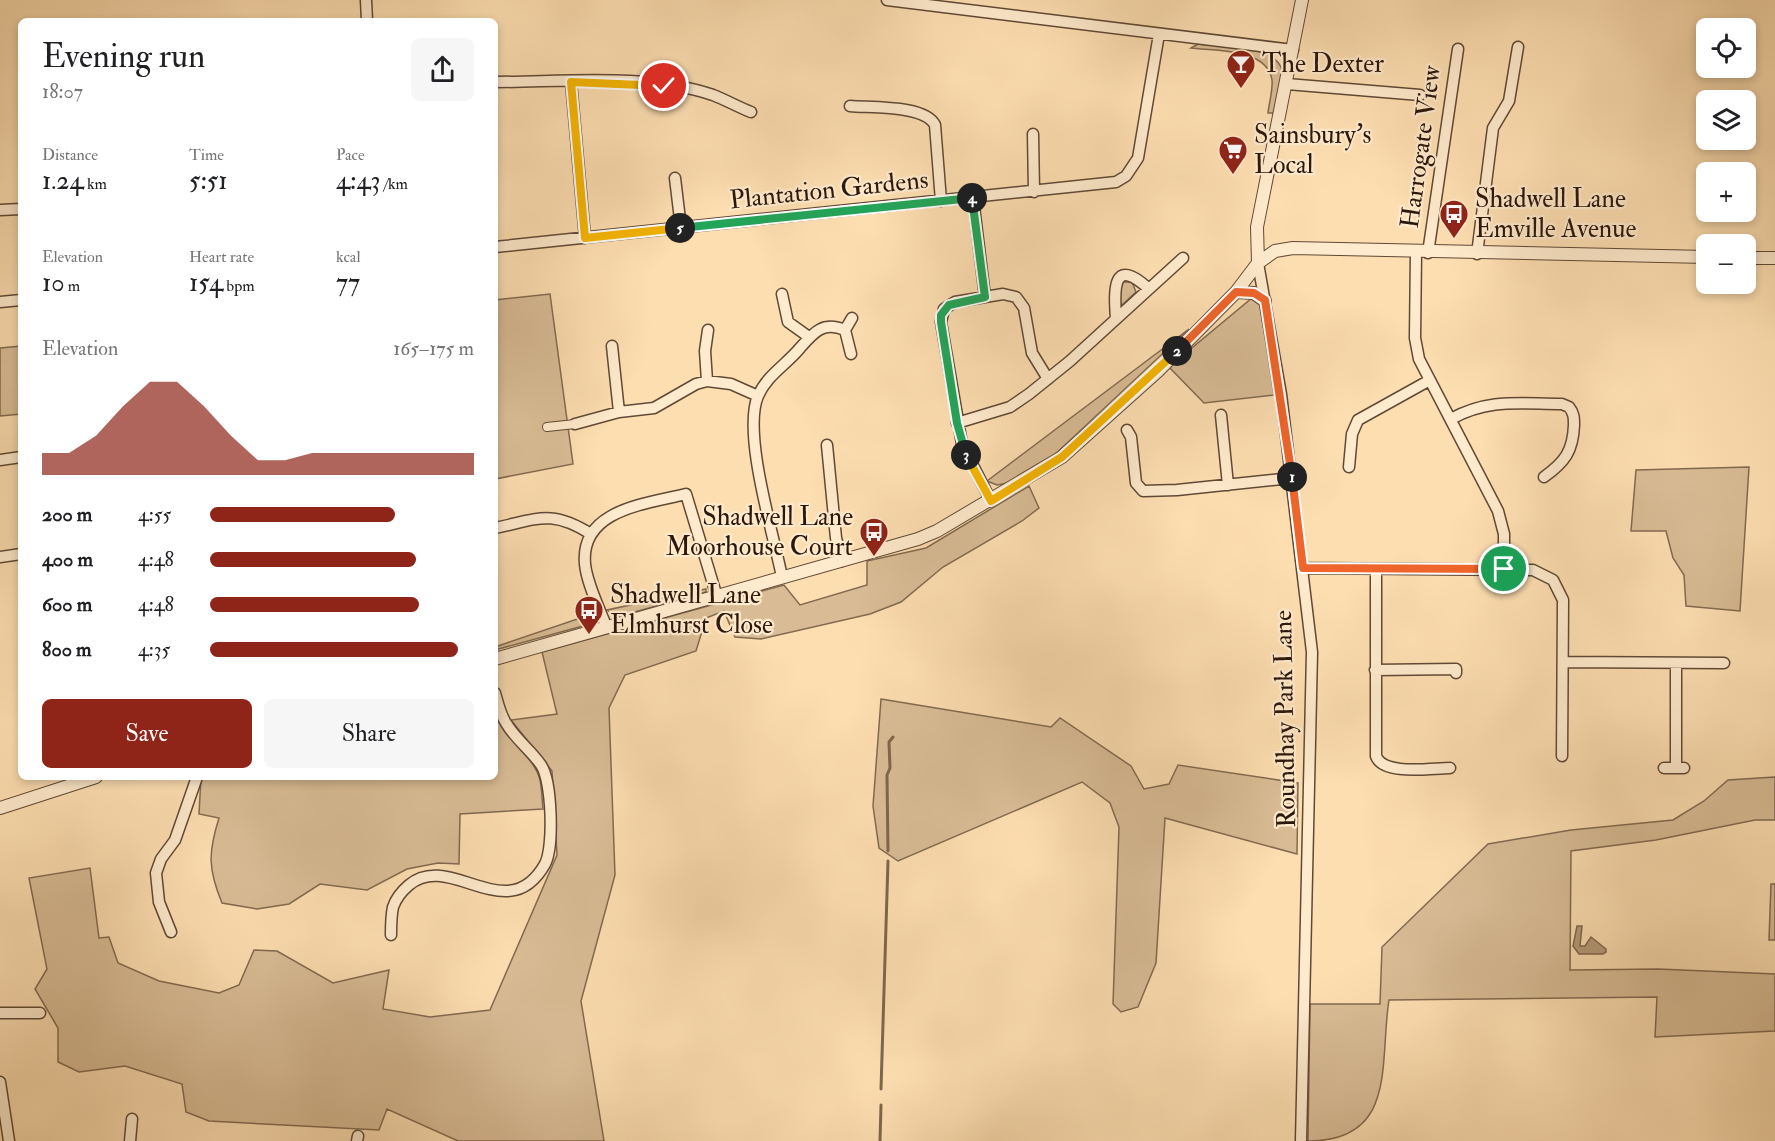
<!DOCTYPE html>
<meta charset="utf-8">
<style>
:root{--surface:#fff;--page:#f6f6f6;--text:#202124;--muted:#757577;--accent:#8f2418}
body{margin:0;font-family:"IM FELL Double Pica",serif;background:var(--page);color:var(--text);height:100vh;display:flex;flex-direction:column;font-size:22px;white-space:nowrap}
*{box-sizing:border-box;margin:0}
p{font-size:20px;color:var(--muted)}
.icon{flex:none;width:33px;height:33px;fill:none;stroke:currentColor;stroke-width:2;stroke-linecap:round;stroke-linejoin:round}
.map{position:relative;flex:1;overflow:hidden}
.sheet{position:absolute;left:18px;top:18px;width:480px;height:762px;display:flex;flex-direction:column;background:var(--surface);border-radius:9px;box-shadow:0 3px 9px #0003}
.sheet>*{flex:none}
.buttons{position:absolute;left:1696px;top:18px;display:grid;gap:12px}
.buttons a{display:grid;place-items:center;width:60px;height:60px;border-radius:9px;background:var(--surface);box-shadow:0 3px 9px #0003;font-size:30px}
.pin{position:absolute;display:grid;place-items:center;width:51px;height:51px;color:#fff;margin:-26px;border:3px solid #fff;border-radius:50%;box-shadow:0 2px 6px #0007}
.km{position:absolute;width:30px;height:30px;margin:-15px;border-radius:50%;background:#222;color:#fff;font-size:16px;line-height:30px;text-align:center}
.round{display:grid;place-items:center;flex:none;width:63px;height:63px;border-radius:9px;background:var(--page)}
.head{display:flex;align-items:center;justify-content:space-between;height:102px;padding:0 24px}
h1{font-size:33px;font-weight:600;line-height:45px}
.figures{display:grid;grid-template-columns:repeat(3,1fr);gap:9px;height:102px;padding:6px 24px}
.figures div{display:grid;align-content:center}
.figures b{font-size:26px;font-weight:600}
.figures small{font-size:16px;font-weight:400}
.figures p{font-size:16px}
.chart{height:168px;padding:12px 24px}
.chart p{display:flex;justify-content:space-between}
.chart svg{width:100%;height:108px;margin-top:6px;fill:var(--accent);opacity:.7}
.primary-button{display:flex;gap:12px;margin-top:auto;padding:12px 24px}
.primary-button a{flex:1;height:69px;border-radius:9px;background:var(--accent);color:#fff;font-size:24px;font-weight:600;line-height:69px;text-align:center}
.primary-button a+a{background:var(--page);color:var(--text)}
ul{padding:0 24px;list-style:none;font-size:20px}
li{display:grid;grid-template-columns:96px 72px 1fr;align-items:center;height:45px}
li i{height:15px;border-radius:8px;background:var(--accent)}
.map>svg:first-child{display:block}
</style>
<div class="map">
<svg width="1775" height="1141" viewBox="0 0 1775 1141">
<rect width="100%" height="100%" fill="#fddeb1"/>
<filter id="stains"><feTurbulence type="fractalNoise" baseFrequency=".00333" numOctaves="4"/><feColorMatrix values="0 0 0 0 .2 0 0 0 0 .09 0 0 0 0 .02 0 0 0 .5 -.17"/></filter>
<radialGradient id="worn" r=".72"><stop offset=".6" stop-color="#630" stop-opacity="0"/><stop offset="1" stop-color="#630" stop-opacity=".3"/></radialGradient>
<!-- green -->
<path fill="#d9bc95" stroke="#826a50" stroke-width="1.5" d="M1198,44C1219,47 1278,45 1282,71C1284,84 1277,100 1275,113H1268C1269,103 1273,90 1272,80C1267,48 1215,51 1191,48Z
M1123,282H1132L1136,292L1122,305L1119,302V286Z
M1258,293L1274,395L1204,403L1169,367Z
M550,294L573,464L495,479V300Z
M1189,329L1051,458L1008,483L997,485L987,481Z
M21,346V414L0,416V348Z
M1749,467L1740,611L1686,606L1684,575L1673,558L1666,531H1631L1636,470Z
M1029,486L1039,508L1022,521L943,567L901,602L870,614L761,639L735,637L724,611L706,618L696,651L625,675L609,708L615,875L581,1001L604,1141H458L387,1109L379,1130L209,1121L186,1112L182,1084L125,1066L79,1072L58,1062V1028L35,989L47,969L29,878L90,868L99,938L109,937L118,963L159,981L219,993L239,985L254,950L277,951L333,983L389,970L383,1009L430,1017L490,1010L557,855L552,771L511,720L557,714L542,652L784,585L800,605L867,585V561L926,548Z
M706,589V592L617,617L607,610Z
M595,613L590,624L495,650V647Z
M881,699L1051,727L1060,718L1131,766L1144,789L1169,784L1178,765L1298,783L1297,854L1165,818L1156,963L1138,1007L1121,1012L1113,1004L1119,827L1110,803L1082,782L898,861L879,848L873,806Z
M495,712C503,739 534,755 540,780C542,789 542,800 543,809L460,814L459,864L438,863L407,869L367,890L320,884L289,904L257,909L222,903C208,869 208,853 219,818L199,814L201,777H495Z
M1775,777V820H1755L1656,840L1571,851L1570,970L1658,969L1775,974V1031L1655,1037L1657,997L1389,1000C1379,1063 1398,1141 1308,1141L1310,1004H1380L1382,947L1488,844L1571,830L1673,820L1704,801L1728,780Z
M1771,884H1775V940H1769Z"/>
<!-- water -->
<path fill="#b69a79" stroke="#7f664d" stroke-width="1.5" d="M1577,926H1582L1580,946H1585L1591,937L1606,949V952L1603,954H1579L1573,946Z"/>
<g fill="none" stroke-linecap="round" stroke-linejoin="round">
<!-- stream -->
<path stroke="#7f664d" stroke-width="3" d="M888,851L887,775L890,768L889,742L893,737
M881,1089L888,861
M880,1141L881,1105"/>
<!-- pedestrian casing -->
<g stroke="#604935" stroke-width="10">
<path id="pedestrian" d="M547,427L575,424"/>
</g>
<!-- minor casing -->
<g stroke="#604935" stroke-width="13">
<path id="minor" d="M366,0L367,21
M887,0L1293,50
M495,82C563,82 648,73 713,95C726,100 738,107 751,112
M571,82L585,238
M1287,84L1420,95
M850,106C872,108 925,105 935,125L941,201
M1033,134L1034,192
M675,178L681,228
M973,198L985,297
M0,210L21,209
M495,247L1116,182L1126,176L1138,158L1159,34
M1416,252L1415,338L1419,359L1498,511L1504,534V569
M1428,253L1458,49
M1477,254L1493,128L1509,101L1518,47
M1258,263L1281,394L1312,652L1301,1141
M782,294L788,322L809,337
M0,302L21,300
M1116,319C1114,290 1112,255 1149,289
M845,330L852,318
M612,346L619,412
M707,381L705,351L708,330
M1221,415L1228,485
M1451,419C1489,398 1520,404 1562,404L1569,407C1574,413 1574,418 1574,425C1573,451 1565,462 1544,477
M957,423L1010,407L1029,394L1070,361L1183,258
M575,424L619,412L654,408L696,384L707,381L731,384L758,396
M1127,430L1131,437L1136,483L1143,491L1177,490L1292,478
M827,445L836,538L842,561
M0,460L21,457
M1349,467L1352,434L1358,420L1430,380
M991,501L962,444L941,322L944,309L955,302L1003,294L1016,297L1024,308L1032,353L1048,379
M495,528C538,519 551,509 591,534
M0,557L21,554
M1303,568L1533,570L1553,580L1563,600L1562,756
M1376,569V756C1383,776 1431,768 1450,768
M782,577C774,536 742,433 758,396C767,375 786,365 800,348C814,332 823,321 845,330L851,354
M606,626C599,607 587,584 585,564C580,509 647,504 686,494L717,597
M1563,662L1724,663
M1676,663V768
M1375,670L1456,669V673
M1664,768H1684
M171,932L159,902L156,873L161,859L175,840L197,777
M391,935C391,926 391,916 393,907C396,898 402,891 409,885C450,850 508,930 545,864C554,847 552,781 541,765C531,750 515,739 506,723C500,714 498,703 495,693
M0,1013H40
M0,1082L9,1141
M130,1141L132,1119
M357,1141L358,1136"/>
</g>
<!-- tertiary casing -->
<g stroke="#604935" stroke-width="14">
<path id="tertiary" d="M1746,258H1775
M1258,263L1257,227L1302,0
M1236,292L1254,293L1265,301
M495,659L918,539L937,531L1062,457L1158,371L1236,292L1258,263L1275,251L1293,248L1707,257
M0,808L96,777"/>
</g>
<!-- pedestrian -->
<use href="#pedestrian" stroke="#feeacc" stroke-width="8"/>
<!-- minor -->
<use href="#minor" stroke="#feeacc" stroke-width="10"/>
<!-- tertiary -->
<use href="#tertiary" stroke="#feeacc" stroke-width="12"/>
</g>
<g fill="none" stroke-linecap="round" stroke-linejoin="round">
<!-- split-1 casing -->
<g stroke="#fff" stroke-width="12">
<path id="split-1" d="M1292,477L1303,568L1504,569"/>
</g>
<!-- split-2 casing -->
<g stroke="#fff" stroke-width="12">
<path id="split-2" d="M1177,351L1236,292L1254,293L1265,300L1292,477"/>
</g>
<!-- split-3 casing -->
<g stroke="#fff" stroke-width="12">
<path id="split-3" d="M966,455L991,501L1062,457L1177,351"/>
</g>
<!-- split-4 casing -->
<g stroke="#fff" stroke-width="12">
<path id="split-4" d="M966,455L957,423L941,322V315L949,305L985,297L972,198"/>
</g>
<!-- split-5 casing -->
<g stroke="#fff" stroke-width="12">
<path id="split-5" d="M680,228L972,198"/>
</g>
<!-- split-6 casing -->
<g stroke="#fff" stroke-width="12">
<path id="split-6" d="M664,86L571,82L585,238L680,228"/>
</g>
<!-- split-1 -->
<use href="#split-1" stroke="#f0652b" stroke-width="8"/>
<!-- split-2 -->
<use href="#split-2" stroke="#f0652b" stroke-width="8"/>
<!-- split-3 -->
<use href="#split-3" stroke="#f5b400" stroke-width="8"/>
<!-- split-4 -->
<use href="#split-4" stroke="#22a559" stroke-width="8"/>
<!-- split-5 -->
<use href="#split-5" stroke="#22a559" stroke-width="8"/>
<!-- split-6 -->
<use href="#split-6" stroke="#f5b400" stroke-width="8"/>
</g>
<!-- icons -->
<defs>
<g id="bar-pin" transform="scale(1.5)"><path d="M0 17L-7.5 6A9.5 9.5 0 1 1 7.5 6Z" fill="#8f2418" stroke="#feeacc"/><path d="M-6-5H6L.8 .8V4.5H3.5V6h-7V4.5H-.8V.8Z" fill="#fff"/></g>
<g id="supermarket-pin" transform="scale(1.5)"><path d="M0 17L-7.5 6A9.5 9.5 0 1 1 7.5 6Z" fill="#8f2418" stroke="#feeacc"/><path d="M-6-5.5h2.5l.6 2H6L4.5 2H-2.5L-4.4-4H-6ZM-1.5 3.2a1.3 1.3 0 1 0 .1 0ZM3 3.2a1.3 1.3 0 1 0 .1 0Z" fill="#fff"/></g>
<g id="bus-pin" transform="scale(1.5)"><path d="M0 17L-7.5 6A9.5 9.5 0 1 1 7.5 6Z" fill="#8f2418" stroke="#feeacc"/><path d="M-5-6H5V4H4V6H2V4H-2V6H-4V4H-5ZM-3.5-4V0h7V-4ZM-3.5 1.2v1.5H-2V1.2ZM2 1.2v1.5H3.5V1.2Z" fill="#fff"/></g>
</defs>
<g fill-rule="evenodd">
<use href="#bar-pin" x="1241" y="64"/>
<use href="#supermarket-pin" x="1233" y="150"/>
<use href="#bus-pin" x="1454" y="214"/>
<use href="#bus-pin" x="874" y="532"/>
<use href="#bus-pin" x="589" y="610"/>
</g>
<g text-anchor="middle" dominant-baseline="central" stroke-width="4.5" stroke-linejoin="round" paint-order="stroke">
<!-- poi labels -->
<g font-size="26" fill="#2c170c" stroke="#feeacc" text-anchor="start">
<text x="1262" y="64">The Dexter</text>
<text x="1254" y="135">Sainsbury's<tspan x="1254" dy="30">Local</tspan></text>
<text x="1475" y="199">Shadwell Lane<tspan x="1475" dy="30">Emville Avenue</tspan></text>
<text x="853" y="517" text-anchor="end">Shadwell Lane<tspan x="853" dy="30">Moorhouse Court</tspan></text>
<text x="610" y="595">Shadwell Lane<tspan x="610" dy="30">Elmhurst Close</tspan></text>
</g>
<!-- street labels -->
<g font-size="26" fill="#2c170c" stroke="#feeacc">
<text transform="translate(1421 147) rotate(-82)">Harrogate View</text>
<text transform="translate(829 190) rotate(-6)">Plantation Gardens</text>
<text transform="translate(1285 719) rotate(-91)">Roundhay Park Lane</text>
</g>
</g>
<rect width="100%" height="100%" filter="url(#stains)"/>
<rect width="100%" height="100%" fill="url(#worn)"/>
</svg>
<div class="buttons">
<a><svg class="icon" aria-label="locate" viewBox="0 0 24 24"><circle cx="12" cy="12" r="6"/><path d="M12 2v4M12 18v4M2 12h4M18 12h4"/></svg></a>
<a><svg class="icon" aria-label="layers" viewBox="0 0 24 24"><path d="M12 4l9 5-9 5-9-5zM3 14l9 5 9-5"/></svg></a>
<a>+</a>
<a>−</a>
</div>
<div class="pin" style="left:1504px;top:569px;background:#1e9e55"><svg class="icon" aria-label="arrive" viewBox="0 0 24 24"><path d="M6 21V4h12l-3 4 3 4H6"/></svg></div>
<div class="pin" style="left:664px;top:86px;background:#d93025"><svg class="icon" aria-label="check" viewBox="0 0 24 24"><path d="M5 12l5 5 9-10"/></svg></div>
<b class="km" style="left:1292px;top:477px">1</b>
<b class="km" style="left:1177px;top:351px">2</b>
<b class="km" style="left:966px;top:455px">3</b>
<b class="km" style="left:972px;top:198px">4</b>
<b class="km" style="left:680px;top:228px">5</b>
<section class="sheet">
<div class="head"><div><h1>Evening run</h1><p>18:07</p></div><a class="round"><svg class="icon" aria-label="share" viewBox="0 0 24 24"><path d="M12 15V3M7 8l5-5 5 5M5 13v7h14v-7"/></svg></a></div>
<div class="figures">
<div><p>Distance</p><b>1.24<small> km</small></b></div>
<div><p>Time</p><b>5:51</b></div>
<div><p>Pace</p><b>4:43<small> /km</small></b></div>
</div>
<div class="figures">
<div><p>Elevation</p><b>10<small> m</small></b></div>
<div><p>Heart rate</p><b>154<small> bpm</small></b></div>
<div><p>kcal</p><b>77</b></div>
</div>
<div class="chart"><p><span>Elevation</span>165–175 m</p>
<svg viewBox="0 0 160 44" preserveAspectRatio="none"><path d="M0 44V35L10 35L20 28L30 16L40 6L50 6L60 16L70 28L80 38L90 38L100 35L110 35L120 35L130 35L140 35L150 35L160 35V44z"/></svg>
</div>
<ul>
<li><b>200 m</b>4:55<i style="width:70%"></i></li>
<li><b>400 m</b>4:48<i style="width:78%"></i></li>
<li><b>600 m</b>4:48<i style="width:79%"></i></li>
<li><b>800 m</b>4:35<i style="width:94%"></i></li>
</ul>
<div class="primary-button"><a>Save</a><a>Share</a></div>
</section>
</div>
